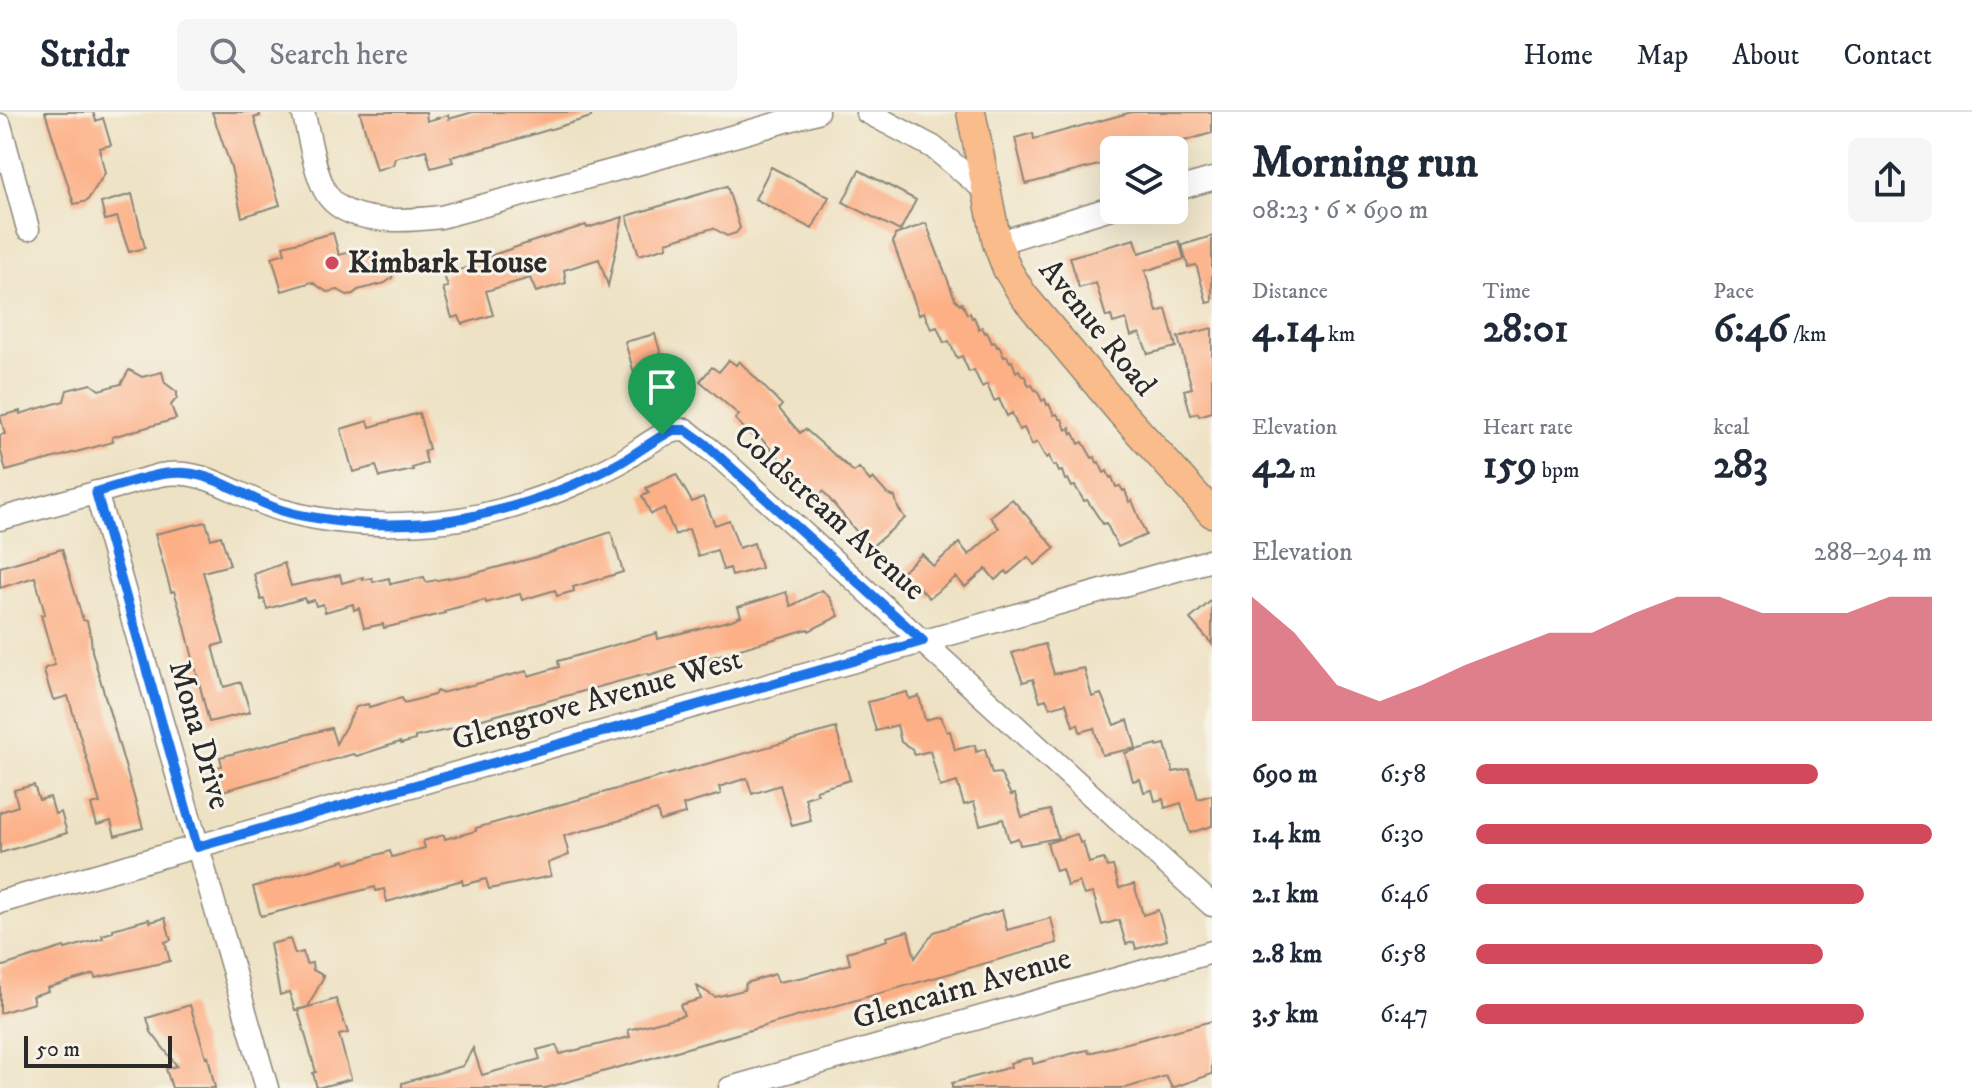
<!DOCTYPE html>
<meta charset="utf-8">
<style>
:root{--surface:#fff;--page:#f6f6f7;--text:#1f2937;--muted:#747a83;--line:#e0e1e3;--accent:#d1495b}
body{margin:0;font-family:"IM FELL DW Pica",serif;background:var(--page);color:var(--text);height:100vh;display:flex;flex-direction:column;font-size:30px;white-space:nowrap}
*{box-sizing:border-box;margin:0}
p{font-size:26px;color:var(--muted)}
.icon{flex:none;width:44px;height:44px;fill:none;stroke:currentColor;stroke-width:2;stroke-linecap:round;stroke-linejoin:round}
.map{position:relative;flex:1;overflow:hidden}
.side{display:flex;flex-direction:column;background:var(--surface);width:760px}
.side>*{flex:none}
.fabs{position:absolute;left:1100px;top:24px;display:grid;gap:16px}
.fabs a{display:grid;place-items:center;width:88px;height:88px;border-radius:12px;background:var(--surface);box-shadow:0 8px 32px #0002;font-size:40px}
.scale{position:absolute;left:24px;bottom:20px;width:148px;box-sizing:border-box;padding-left:8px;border:4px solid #2b2b2b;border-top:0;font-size:22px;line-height:28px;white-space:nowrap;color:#2b2b2b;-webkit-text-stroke:6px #f7f3e8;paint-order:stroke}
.pin{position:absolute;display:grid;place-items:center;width:68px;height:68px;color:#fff;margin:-82px -34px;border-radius:50% 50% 50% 0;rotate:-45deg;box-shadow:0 0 8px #0007}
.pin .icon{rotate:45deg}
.round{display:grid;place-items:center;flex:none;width:84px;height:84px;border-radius:12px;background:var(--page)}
.summary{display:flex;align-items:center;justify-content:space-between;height:136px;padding:0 40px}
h1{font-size:44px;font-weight:700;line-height:60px}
.stats{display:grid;grid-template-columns:repeat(3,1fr);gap:12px;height:136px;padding:8px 40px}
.stats div{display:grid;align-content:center}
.stats b{font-size:40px;font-weight:700}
.stats small{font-size:22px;font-weight:400}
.stats p{font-size:22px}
.chart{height:224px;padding:16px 40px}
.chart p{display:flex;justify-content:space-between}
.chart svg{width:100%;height:144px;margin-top:8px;fill:var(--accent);opacity:.7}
ul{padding:0 40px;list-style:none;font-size:26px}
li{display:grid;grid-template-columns:128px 96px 1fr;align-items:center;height:60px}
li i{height:20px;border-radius:10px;background:var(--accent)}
header{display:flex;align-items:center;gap:48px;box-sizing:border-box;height:112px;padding:0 40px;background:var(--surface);border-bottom:2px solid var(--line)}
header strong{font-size:38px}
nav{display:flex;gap:44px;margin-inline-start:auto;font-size:28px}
.search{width:560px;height:72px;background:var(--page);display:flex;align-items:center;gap:20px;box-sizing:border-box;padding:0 28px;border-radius:12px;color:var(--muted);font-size:30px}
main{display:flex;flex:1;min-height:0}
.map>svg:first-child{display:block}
</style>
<header>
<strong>Stridr</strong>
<div class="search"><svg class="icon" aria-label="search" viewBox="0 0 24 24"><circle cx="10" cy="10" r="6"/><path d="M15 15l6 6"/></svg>Search here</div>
<nav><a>Home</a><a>Map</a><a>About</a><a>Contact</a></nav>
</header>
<main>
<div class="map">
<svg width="1212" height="976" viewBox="0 0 1212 976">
<rect width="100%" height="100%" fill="#f7f3e8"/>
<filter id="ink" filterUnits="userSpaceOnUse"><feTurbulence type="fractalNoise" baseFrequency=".0125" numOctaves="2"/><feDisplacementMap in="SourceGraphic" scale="16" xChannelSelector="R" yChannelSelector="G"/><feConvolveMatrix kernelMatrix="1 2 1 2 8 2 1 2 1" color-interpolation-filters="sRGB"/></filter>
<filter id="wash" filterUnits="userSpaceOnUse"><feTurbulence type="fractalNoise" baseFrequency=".006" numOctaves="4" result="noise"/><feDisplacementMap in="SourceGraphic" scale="32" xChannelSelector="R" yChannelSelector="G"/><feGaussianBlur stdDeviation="1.8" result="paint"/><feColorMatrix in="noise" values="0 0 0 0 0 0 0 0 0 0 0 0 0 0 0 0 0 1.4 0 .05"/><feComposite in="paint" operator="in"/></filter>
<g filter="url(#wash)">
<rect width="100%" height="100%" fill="#eee2c4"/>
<g id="blocks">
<!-- building -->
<path fill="#fdaf85" d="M45,0H93L96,9L103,6L111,33L99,36L105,61L87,89L74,92Z
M212,0H259L260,4L254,6L280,93L242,105L231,55Z
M360,0H426L427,9L448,3L449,7L473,0H590L591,5L498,33L451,45L453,50L431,56L426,38L395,46L393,53L376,58Z
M1132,0H1212V21L1153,38H1114V49L1026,72L1015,26L1033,21L1034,27Z
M771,55L829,85L812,117L755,87Z
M859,58L916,88L900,119L843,90Z
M727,74L740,116L736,121L727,124L713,116L666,130L667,135L639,143L627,104Z
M132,82L145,136L129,140L117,105L105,108L101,91Z
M623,105L608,174L599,147L564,158L566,171L536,180L530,166L486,179L493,203L462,212L459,204L452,206L443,176L448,175L444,163L482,151L481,147L534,129L586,113L587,116Z
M926,111L955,187L960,192L962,191L967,202L970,201L972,206L974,205L979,217L982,215L985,221L987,220L992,231L995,230L997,235L999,234L1004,245L1007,244L1010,250L1012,249L1016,260L1019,258L1022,264L1024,263L1029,274L1032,273L1035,278H1037L1042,289L1045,287L1047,293L1049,292L1054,303L1057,302L1060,307H1062L1066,318L1070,316L1072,322L1074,321L1079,332L1083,330L1092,346L1095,345L1097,351L1099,350L1104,361L1107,359L1110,366L1112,365L1116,375L1120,374L1123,379L1125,378L1129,390L1132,388L1146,423L1118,435L1106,411L1103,412L1087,388L1084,389L1075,374L1072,375L1068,367L1065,368L1062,359L1059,360L1056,353L1053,354L1049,344L1046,346L1037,330L1032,333L1024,316L1019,318L1012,301L1007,304L999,287L994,289L987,272L982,275L974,258L969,260L962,244L957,246L949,229L944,231L937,215L931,217L924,200L919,203L893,130L895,123Z
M333,121L339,143L350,140L352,144L370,139L372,148L383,146L391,150L394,156L392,166L385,171L358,178L353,182L347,183L338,178L327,180L312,170L282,179L272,145L285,141L283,134Z
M1212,124V190L1207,191L1198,159L1196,153L1188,155L1182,133Z
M1135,127L1139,141L1179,129L1184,147L1145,159L1157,200L1166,197L1176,235L1148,242L1140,221L1131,224L1126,207L1113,211L1111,204L1106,205L1096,171L1079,176L1070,145Z
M1212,216V300L1199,304L1198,301L1191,303L1184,278L1192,276L1178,225Z
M655,222L665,256L635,264L625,230Z
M729,248L736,253L739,249L782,293L779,297L800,321L805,317L854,360L859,356L870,369L873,366L887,382L895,385L898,396L905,406L870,436L823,379L820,383L786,353L755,320L752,324L735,307L739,303L700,269L712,255L719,260Z
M129,258L142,265L162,260L165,271L177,280V286L171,293L176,307L112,325L113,330L6,359L0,336V323L5,322L0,304L20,299V302L64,289L67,278L91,272L99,278L121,272Z
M419,301L429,337L424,339L427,351L412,356L413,358L380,365L376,354L353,360L341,317L368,309L370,315Z
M676,362L692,390L703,385L715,413L729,408L739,436L754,431L761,456L732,464L730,456L723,458L717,438L698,444L689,417L675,423L664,396L651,402L642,384L649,381L646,376Z
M1012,387L1055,436L1035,453L1028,445L1008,462L1006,459L995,468L986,457L965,475L956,465L929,486L920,476L916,479L900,462L922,442L933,454L959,431L969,443L999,416L990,405Z
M206,410L211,427L221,424L230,453L203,460L224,531L213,534L224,575L241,570L250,600L209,610L184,511L174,479L171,480L155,422Z
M611,420L623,460L573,475L574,479L557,484L555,478L522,488L520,482L486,491L485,488L444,499L445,501L384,516L383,512L364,516L359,496L354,498L353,492L325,500L323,492L316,494L314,488L306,490L304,486L267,497L264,487L261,488L254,462L284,451L291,474L340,463L342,471L363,465V468L372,466L373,470L389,466L390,472L424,465L426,470L472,462L544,443Z
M62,437L83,508L87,509L91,526L92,539L143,716L115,724L111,709L97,713L91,693L100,691L68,584L54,588L52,585L44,559L45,556L55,553L41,503L45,502L35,465L0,476V455Z
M822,478L830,486L839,504L809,519L808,517L648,564L647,562L613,571L475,609V612L415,625V628L401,632L400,630L357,644L353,642L219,680L212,656L222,654L220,645L331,616L336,632L356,595L368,592L369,595L402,586L404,591L434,583L437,579L441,581L527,559L528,564L559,555L558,549L657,521L658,527L732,508L741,504L738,495L771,485L786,480L791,494Z
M1212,488V532L1190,507Z
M1045,532L1054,562L1084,556L1092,585L1101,582L1114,613L1128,608L1136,636L1102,643L1094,616L1080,620L1078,612L1073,614L1066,591L1050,596L1046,587L1040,589L1033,567L1023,570L1012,541Z
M907,580L909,587L919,584L925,608L940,604L947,620L950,619L955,638L975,633L976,640L985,637L992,662L1000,661L1011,683L1015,682L1022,705L1050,698L1058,726L1020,733L1018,726L1009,729L1003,707L980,713L974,690L964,693L957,670L940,675L930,639L914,643L912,637L901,630L897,613L876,619L868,590Z
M836,616L850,668L816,678L818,682L805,686L811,709L792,714L780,673L752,682L747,666L719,675L721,682L683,693L685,702L660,709L657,698L564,724L569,743L548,751L551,764L489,777L486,767L463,773L462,768L387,790L384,777L376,779L375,775L261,804L253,775L345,748L346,752L390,739L392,745L425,736L423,729L444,723L445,727L476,719V716Z
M1157,632V634L1165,632L1173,660L1189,657L1198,687L1212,683V714L1190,721L1181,691L1165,696L1163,687L1155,689L1152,678L1144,680L1140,667L1133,669L1125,641Z
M34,673L39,688L50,685L55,702L61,700L67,721L0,741V700L18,694L14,678Z
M1077,722L1080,731L1083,730L1089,751L1104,747L1107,755L1113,754L1119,776L1134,772L1143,803L1158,798L1167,828L1136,837L1134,830L1126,832L1119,808L1102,813L1093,781L1084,783L1079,770L1067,774L1062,757L1056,759L1047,731Z
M1002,798L1007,818L1051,806L1057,831L546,976H402V971L463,954L473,936L482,963L540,947L537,938L556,933L560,942L630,925L628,918L684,903L680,893L701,887L697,874L715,885L744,878L746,871L775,862L778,870L804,865L850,852L847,840L888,828L887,825L908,819L915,846L934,820Z
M165,806L171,828L165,830L170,849L95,866L94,862L47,876L48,879L32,884L34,891L0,901V855L64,835L65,837L103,826L102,823L113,820V817L149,807L150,810Z
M290,827L295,842L303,840L306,852L312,851L313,858L324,864L308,895L295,898L289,880L280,883L270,832Z
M336,887L348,921L339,923L351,967L317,976L313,961L316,960L298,898Z
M190,893L206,945L208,944L215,976H172L166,957L177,954L151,920L147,906Z
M1212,909V962L1172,976L1166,964L1126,976H952V971L1011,955L1010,951L1024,947L1032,946L1033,952L1078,940L1088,938L1089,941Z"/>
</g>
</g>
<g filter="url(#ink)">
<use href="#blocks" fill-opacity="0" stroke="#8c8678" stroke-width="2"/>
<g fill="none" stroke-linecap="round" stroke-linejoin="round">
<!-- minor casing -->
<g stroke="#8c8678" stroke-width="25">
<path id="minor" d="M303,0C310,25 313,55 325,79C344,115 408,109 441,105L637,52L817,0
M867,0L933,35L981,75H986
M0,13L28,117
M1174,78L1212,67
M997,131L1114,95
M96,380L267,976
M0,407L160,363C205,354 239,386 281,398C333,413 389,415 444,409C493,404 539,388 584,368C597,362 610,356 622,349C641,338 663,316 686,318L723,348L1212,793
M0,790L1212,448
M730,976L1212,840"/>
</g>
<!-- major casing -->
<g stroke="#8c8678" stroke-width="31">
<path id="major" d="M971,0L997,131L1007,157L1023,183L1119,298L1212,401"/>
</g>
<!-- minor -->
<use href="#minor" stroke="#fff" stroke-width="22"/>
<!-- major -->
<use href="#major" stroke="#fabc8b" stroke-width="28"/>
</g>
</g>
<g fill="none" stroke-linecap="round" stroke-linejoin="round" filter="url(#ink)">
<!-- route casing -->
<g stroke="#fff" stroke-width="16">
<path id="route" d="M673,318H686L704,331L923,529L197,735L96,380C124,373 156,359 185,361C216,363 246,385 275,396C288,401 303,404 317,406C423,425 521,401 616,353C636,342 653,328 673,318Z"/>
</g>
<!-- route -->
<use href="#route" stroke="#1a73e8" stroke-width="10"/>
</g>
<!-- markers -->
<circle fill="#d1495b" stroke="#f7f3e8" stroke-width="3" cx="332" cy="151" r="8"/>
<g text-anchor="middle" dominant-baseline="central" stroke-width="6" stroke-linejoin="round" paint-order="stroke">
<!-- poi labels -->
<g font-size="32" font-weight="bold" fill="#2b2b2b" stroke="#f7f3e8" text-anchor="start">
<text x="348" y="151">Kimbark House</text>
</g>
<!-- street labels -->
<g font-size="32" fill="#2b2b2b" stroke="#f7f3e8">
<text transform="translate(1097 216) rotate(51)">Avenue Road</text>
<text transform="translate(829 401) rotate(42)">Coldstream Avenue</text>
<text transform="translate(597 588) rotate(-16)">Glengrove Avenue West</text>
<text transform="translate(199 623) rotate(74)">Mona Drive</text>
<text transform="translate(962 877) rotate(-16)">Glencairn Avenue</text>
</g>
</g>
</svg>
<div class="fabs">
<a><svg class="icon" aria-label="layers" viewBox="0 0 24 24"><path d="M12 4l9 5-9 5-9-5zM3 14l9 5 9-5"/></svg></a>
</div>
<div class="scale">50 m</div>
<div class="pin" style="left:662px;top:323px;background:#1e9e55"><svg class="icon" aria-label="arrive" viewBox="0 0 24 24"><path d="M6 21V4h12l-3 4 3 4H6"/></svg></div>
</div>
<section class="side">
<div class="summary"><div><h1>Morning run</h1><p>08:23 · 6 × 690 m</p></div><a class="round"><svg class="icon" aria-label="share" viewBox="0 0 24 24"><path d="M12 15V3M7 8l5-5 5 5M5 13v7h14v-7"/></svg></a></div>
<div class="stats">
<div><p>Distance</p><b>4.14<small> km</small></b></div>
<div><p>Time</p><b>28:01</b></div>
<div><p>Pace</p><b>6:46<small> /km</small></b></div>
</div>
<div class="stats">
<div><p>Elevation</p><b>42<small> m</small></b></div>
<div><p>Heart rate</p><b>159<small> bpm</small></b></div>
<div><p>kcal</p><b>283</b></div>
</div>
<div class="chart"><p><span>Elevation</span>288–294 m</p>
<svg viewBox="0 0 160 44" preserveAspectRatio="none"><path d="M0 44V6L10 17L20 33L30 38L40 33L50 27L60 22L70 17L80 17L90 11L100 6L110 6L120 11L130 11L140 11L150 6L160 6V44z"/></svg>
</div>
<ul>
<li><b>690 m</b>6:58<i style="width:75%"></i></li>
<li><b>1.4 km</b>6:30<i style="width:100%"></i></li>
<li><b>2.1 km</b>6:46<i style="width:85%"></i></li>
<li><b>2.8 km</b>6:58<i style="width:76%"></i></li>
<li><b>3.5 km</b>6:47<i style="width:85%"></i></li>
</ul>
</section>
</main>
